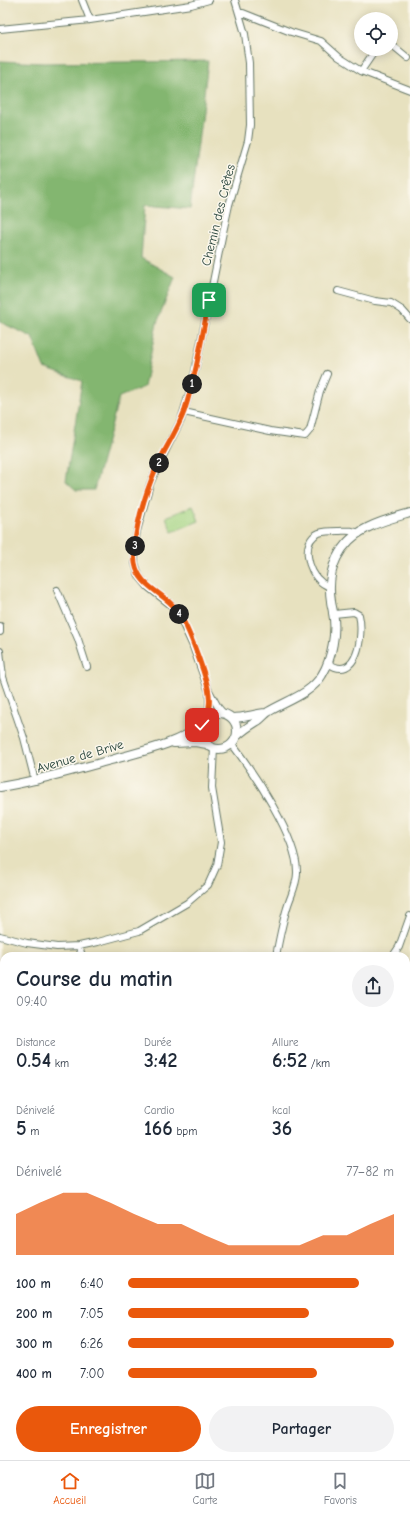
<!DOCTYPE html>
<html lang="fr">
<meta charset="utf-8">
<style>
:root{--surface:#fff;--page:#f2f2f3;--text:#1f2937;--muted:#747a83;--line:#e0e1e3;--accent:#ea580c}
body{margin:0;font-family:"Comic Neue",sans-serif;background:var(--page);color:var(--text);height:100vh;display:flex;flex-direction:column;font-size:15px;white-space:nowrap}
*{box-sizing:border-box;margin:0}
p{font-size:13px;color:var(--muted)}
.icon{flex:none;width:22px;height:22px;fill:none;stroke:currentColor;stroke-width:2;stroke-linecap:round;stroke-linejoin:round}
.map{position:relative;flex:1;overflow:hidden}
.details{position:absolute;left:0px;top:952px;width:410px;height:508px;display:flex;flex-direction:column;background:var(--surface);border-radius:12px 12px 0 0;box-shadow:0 2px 10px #0003}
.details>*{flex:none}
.tools{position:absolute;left:354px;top:12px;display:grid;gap:8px}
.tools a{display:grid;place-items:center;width:44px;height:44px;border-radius:50%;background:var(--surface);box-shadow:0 2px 10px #0003;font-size:20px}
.pin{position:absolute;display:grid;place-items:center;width:34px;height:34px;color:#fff;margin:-17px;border-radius:8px;box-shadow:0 2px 6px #0006}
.km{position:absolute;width:20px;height:20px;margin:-10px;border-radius:50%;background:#222;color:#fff;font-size:11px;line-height:20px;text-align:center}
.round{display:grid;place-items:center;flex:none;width:42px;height:42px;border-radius:21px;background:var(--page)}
.head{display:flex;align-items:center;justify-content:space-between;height:68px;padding:0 16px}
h1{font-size:22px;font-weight:700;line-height:30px}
.stats{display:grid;grid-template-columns:repeat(3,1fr);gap:6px;height:68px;padding:4px 16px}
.stats div{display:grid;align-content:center}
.stats b{font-size:20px;font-weight:700}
.stats small{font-size:11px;font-weight:400}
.stats p{font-size:11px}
.chart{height:112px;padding:8px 16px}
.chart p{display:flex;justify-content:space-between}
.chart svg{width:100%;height:72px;margin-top:4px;fill:var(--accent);opacity:.7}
.action{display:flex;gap:8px;margin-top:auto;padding:8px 16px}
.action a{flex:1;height:46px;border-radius:24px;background:var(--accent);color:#fff;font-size:16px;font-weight:700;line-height:46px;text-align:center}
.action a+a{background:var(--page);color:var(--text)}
ul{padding:0 16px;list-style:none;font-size:13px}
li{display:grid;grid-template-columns:64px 48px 1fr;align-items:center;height:30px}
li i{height:10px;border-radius:5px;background:var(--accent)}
.dock{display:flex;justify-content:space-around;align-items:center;height:56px;border-top:1px solid var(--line);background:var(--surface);font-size:11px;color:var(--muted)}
.dock a{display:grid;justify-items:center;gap:2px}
.dock .on{color:var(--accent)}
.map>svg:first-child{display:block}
</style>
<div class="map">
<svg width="410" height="1460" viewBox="0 0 410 1460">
<rect width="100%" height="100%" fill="#fbf7ec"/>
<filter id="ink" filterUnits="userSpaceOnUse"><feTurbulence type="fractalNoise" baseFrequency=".025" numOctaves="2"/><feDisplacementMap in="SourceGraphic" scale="8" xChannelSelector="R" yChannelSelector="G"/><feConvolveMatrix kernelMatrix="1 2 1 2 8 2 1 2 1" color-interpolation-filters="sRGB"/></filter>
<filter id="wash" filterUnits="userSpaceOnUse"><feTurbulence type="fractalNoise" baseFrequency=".012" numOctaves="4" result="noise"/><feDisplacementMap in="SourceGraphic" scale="16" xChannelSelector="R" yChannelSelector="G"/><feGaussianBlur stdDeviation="0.9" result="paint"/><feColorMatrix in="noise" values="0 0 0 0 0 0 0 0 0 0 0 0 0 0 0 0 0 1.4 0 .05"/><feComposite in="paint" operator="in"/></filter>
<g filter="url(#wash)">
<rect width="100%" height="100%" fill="#e7e1bf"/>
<!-- green -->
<path fill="#a4d482" stroke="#62885b" d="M193,506L199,521L172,532L166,517Z"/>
<!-- forest -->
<path fill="#83b670" stroke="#517a52" d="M0,61L44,63L208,61L190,209L145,205L141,258L175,277L157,323L144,387L119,397L94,490H76L66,481L82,381L44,368L32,337L0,322Z
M406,1182L410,1183V1307L406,1305Z
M406,1411L410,1414V1460H362L365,1456H406Z"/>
</g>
<g filter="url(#ink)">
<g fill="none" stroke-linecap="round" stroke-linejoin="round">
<!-- minor casing -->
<g stroke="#657665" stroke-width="8">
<path id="minor" d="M82,0L90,20
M239,13H243L291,32L321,41L339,57L361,71L410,90
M0,29L90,20L191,5L209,0
M391,44L408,58
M361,71L376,49
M338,291L375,301L391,303L402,310L410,319
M184,412L270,431L305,436L310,430L320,391L327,374
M329,587C326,585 323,584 321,582C308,572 300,541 319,533C325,531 332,531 338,531C345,531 353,529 359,534
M57,590L78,639L87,667
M0,626V632
M0,651L3,677L24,738L35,781
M328,663C357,684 364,634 359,615L354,612L334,614
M223,713L218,707L208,689L192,644L176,609L148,587L139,576L135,563V544L137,531L150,484L158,466L181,420L193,381L222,237L229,205L248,141L250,125L249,63L245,34L235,0
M208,716L209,706V693
M232,744C253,772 298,838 297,873C297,885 290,897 287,908C282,924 279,940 276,956
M0,936L27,943L57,947L79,946L98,942L139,931L187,903L208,885L217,865L221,842L212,788L214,748
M79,946L82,956
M393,956L399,947L410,916
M406,1043L410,1044
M406,1106L410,1105
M406,1125L410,1127
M0,1266H4
M282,1456L283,1460"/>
</g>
<!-- tertiary casing -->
<g stroke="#657665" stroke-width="10">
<path id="tertiary" d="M201 731a18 18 0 1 1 36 0a18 18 0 1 1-36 0Z
M232,718C245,718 254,714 266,713
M237,736C244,729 251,725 259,720C262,718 265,714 268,712C286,701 311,694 322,675C332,659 337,630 333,613C333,609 331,605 331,601C326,570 339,542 367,528C380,521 396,517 410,513
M174,743L195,742L207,744
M0,787C38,781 74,770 111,760C142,751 176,745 202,725"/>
</g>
<!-- minor -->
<use href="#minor" stroke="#fff" stroke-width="6"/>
<!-- tertiary -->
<use href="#tertiary" stroke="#fff" stroke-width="8"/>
</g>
</g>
<g fill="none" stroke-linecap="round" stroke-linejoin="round" filter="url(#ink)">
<!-- route casing -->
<g stroke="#fff" stroke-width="8">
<path id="route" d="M202,725C205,718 209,714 209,706C210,700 209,693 208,688C204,671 187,622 176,609C163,592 139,587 135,563C131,536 146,491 157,466C165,448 177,431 184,412C196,376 202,337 209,300"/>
</g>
<!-- route -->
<use href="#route" stroke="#ea580c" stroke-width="5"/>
</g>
<g text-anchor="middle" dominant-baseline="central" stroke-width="3" stroke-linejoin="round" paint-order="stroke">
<!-- street labels -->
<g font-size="13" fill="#1f3d34" stroke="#fbf7ec">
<text transform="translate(218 215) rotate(-76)">Chemin des Crêtes</text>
<text transform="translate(80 756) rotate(-16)">Avenue de Brive</text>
</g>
</g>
</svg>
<div class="tools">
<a><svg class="icon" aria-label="locate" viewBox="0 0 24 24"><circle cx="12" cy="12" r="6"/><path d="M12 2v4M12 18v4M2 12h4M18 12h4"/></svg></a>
</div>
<div class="pin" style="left:209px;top:300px;background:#1e9e55"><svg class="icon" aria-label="arrive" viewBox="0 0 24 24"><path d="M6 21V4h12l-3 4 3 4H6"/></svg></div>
<div class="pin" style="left:202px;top:725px;background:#d93025"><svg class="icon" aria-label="check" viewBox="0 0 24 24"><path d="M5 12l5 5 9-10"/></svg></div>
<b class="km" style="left:192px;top:384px">1</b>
<b class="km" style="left:159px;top:463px">2</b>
<b class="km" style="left:135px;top:546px">3</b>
<b class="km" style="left:179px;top:614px">4</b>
<section class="details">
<div class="head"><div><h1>Course du matin</h1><p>09:40</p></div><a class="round"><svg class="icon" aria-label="share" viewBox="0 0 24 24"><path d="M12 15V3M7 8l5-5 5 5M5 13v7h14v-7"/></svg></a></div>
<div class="stats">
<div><p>Distance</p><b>0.54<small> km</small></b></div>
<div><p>Durée</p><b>3:42</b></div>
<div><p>Allure</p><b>6:52<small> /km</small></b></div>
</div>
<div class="stats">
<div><p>Dénivelé</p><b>5<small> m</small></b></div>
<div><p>Cardio</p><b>166<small> bpm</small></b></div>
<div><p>kcal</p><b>36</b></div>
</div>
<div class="chart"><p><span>Dénivelé</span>77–82 m</p>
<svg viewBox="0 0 160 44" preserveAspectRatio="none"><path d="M0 44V19L10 12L20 6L30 6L40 12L50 19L60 25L70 25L80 32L90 38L100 38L110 38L120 38L130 32L140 32L150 25L160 19V44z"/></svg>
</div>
<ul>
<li><b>100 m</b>6:40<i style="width:87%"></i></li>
<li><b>200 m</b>7:05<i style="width:68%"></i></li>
<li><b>300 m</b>6:26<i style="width:100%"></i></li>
<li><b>400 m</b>7:00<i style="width:71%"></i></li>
</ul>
<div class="action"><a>Enregistrer</a><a>Partager</a></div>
</section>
</div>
<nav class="dock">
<a class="on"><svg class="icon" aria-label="home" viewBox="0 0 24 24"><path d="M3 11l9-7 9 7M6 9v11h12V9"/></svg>Accueil</a>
<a><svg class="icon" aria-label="map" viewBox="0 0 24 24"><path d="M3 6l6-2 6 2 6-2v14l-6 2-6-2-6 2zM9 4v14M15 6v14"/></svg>Carte</a>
<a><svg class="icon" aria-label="saved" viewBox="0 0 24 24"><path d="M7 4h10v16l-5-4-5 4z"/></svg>Favoris</a>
</nav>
